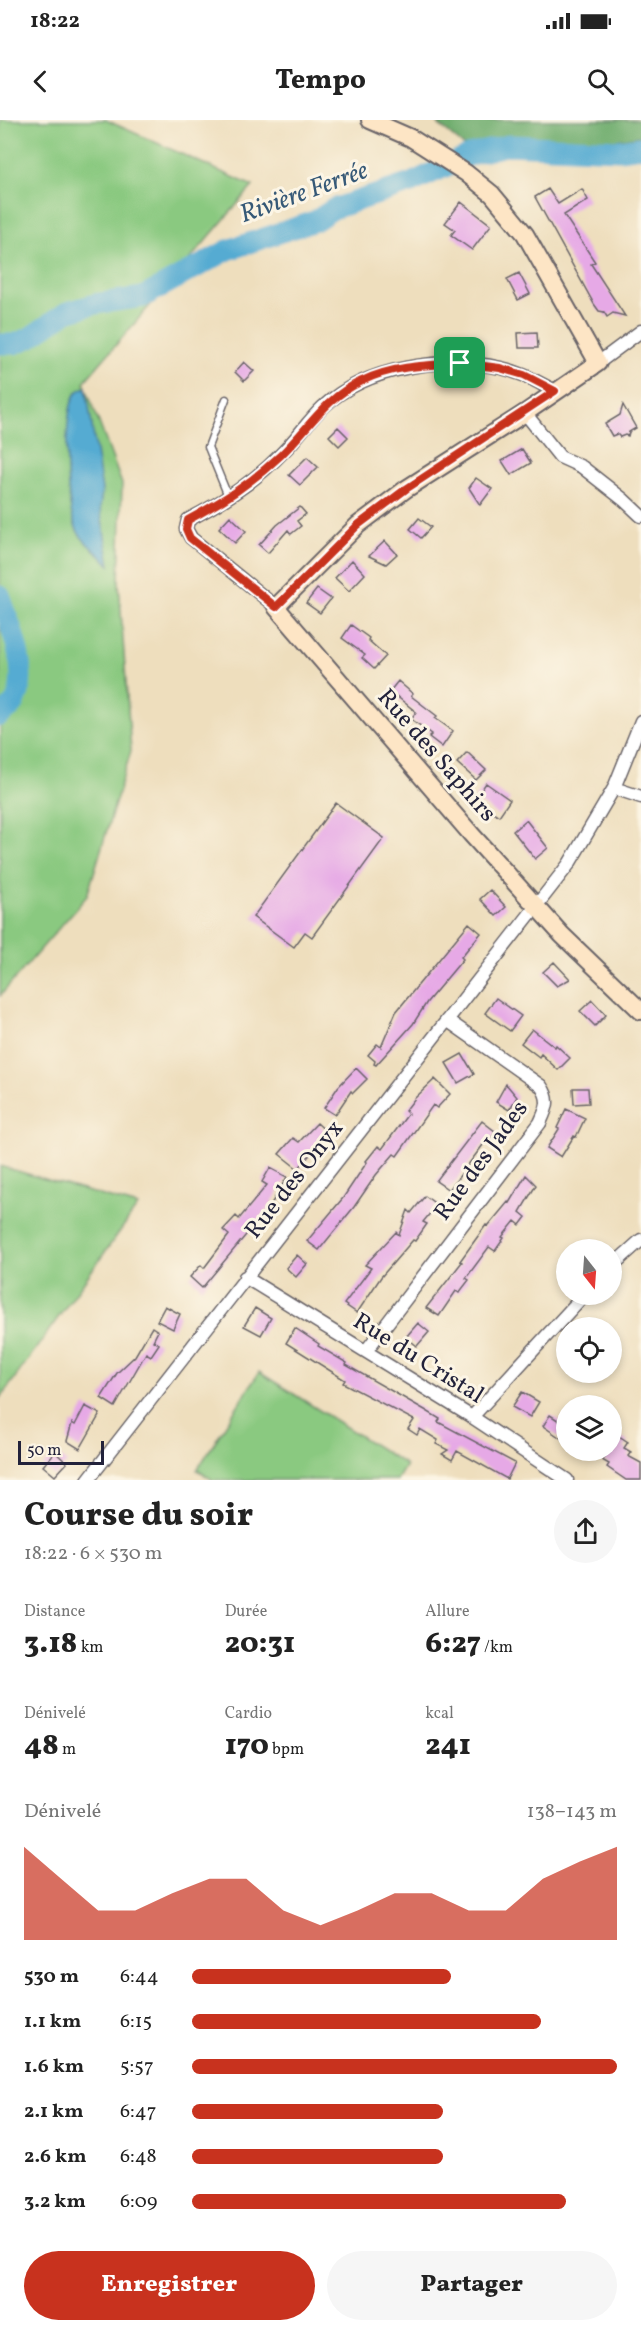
<!DOCTYPE html>
<html lang="fr">
<meta charset="utf-8">
<style>
:root{--surface:#fff;--page:#f6f6f6;--text:#222;--muted:#767676;--accent:#c8321e}
body{margin:0;font-family:Vollkorn,serif;background:var(--page);color:var(--text);height:100vh;display:flex;flex-direction:column;font-size:22px;white-space:nowrap}
*{box-sizing:border-box;margin:0}
p{font-size:20px;color:var(--muted)}
.icon{flex:none;width:33px;height:33px;fill:none;stroke:currentColor;stroke-width:2;stroke-linecap:round;stroke-linejoin:round}
.map{position:relative;height:1360px;overflow:hidden}
.panel{display:flex;flex-direction:column;background:var(--surface);flex:1}
.panel>*{flex:none}
.needle{width:39px;rotate:163deg}
.buttons{position:absolute;left:556px;top:1119px;display:grid;gap:12px}
.buttons a{display:grid;place-items:center;width:66px;height:66px;border-radius:50%;background:var(--surface);box-shadow:0 3px 9px #0003;font-size:30px}
.scale{position:absolute;left:18px;bottom:15px;width:86px;box-sizing:border-box;padding-left:6px;border:3px solid #22223b;border-top:0;font-size:16px;line-height:21px;white-space:nowrap;color:#22223b;-webkit-text-stroke:4px #fcf5e5;paint-order:stroke}
.pin{position:absolute;display:grid;place-items:center;width:51px;height:51px;color:#fff;margin:-26px;border-radius:12px;box-shadow:0 3px 9px #0006}
.round{display:grid;place-items:center;flex:none;width:63px;height:63px;border-radius:32px;background:var(--page)}
.overview{display:flex;align-items:center;justify-content:space-between;height:102px;padding:0 24px}
h1{font-size:33px;font-weight:800;line-height:45px}
.metrics{display:grid;grid-template-columns:repeat(3,1fr);gap:9px;height:102px;padding:6px 24px}
.metrics div{display:grid;align-content:center}
.metrics b{font-size:30px;font-weight:800}
.metrics small{font-size:16px;font-weight:400}
.metrics p{font-size:16px}
.chart{height:168px;padding:12px 24px}
.chart p{display:flex;justify-content:space-between}
.chart svg{width:100%;height:108px;margin-top:6px;fill:var(--accent);opacity:.7}
.button{display:flex;gap:12px;margin-top:auto;padding:12px 24px}
.button a{flex:1;height:69px;border-radius:36px;background:var(--accent);color:#fff;font-size:24px;font-weight:800;line-height:69px;text-align:center}
.button a+a{background:var(--page);color:var(--text)}
ul{padding:0 24px;list-style:none;font-size:20px}
li{display:grid;grid-template-columns:96px 72px 1fr;align-items:center;height:45px}
li i{height:15px;border-radius:8px;background:var(--accent)}
.status{display:flex;justify-content:space-between;align-items:center;height:42px;padding:0 30px;background:var(--surface);direction:ltr}
.status svg{height:16px;fill:currentColor}
header{display:flex;justify-content:space-between;align-items:center;height:78px;padding:0 24px;background:var(--surface);font-size:27px;font-weight:800}
.map>svg:first-child{display:block}
</style>
<div class="status"><b>18:22</b><svg viewBox="0 0 49 12"><path d="M0 12V9h3v3zM5 12V6h3v6zM10 12V3h3v9zM15 12V0h3v12zM26 1h20v11H26zM47 4h2v5h-2z"/></svg></div>
<header><svg class="icon" aria-label="back" viewBox="0 0 24 24"><path d="M15 5l-7 7 7 7"/></svg>Tempo<svg class="icon" aria-label="search" viewBox="0 0 24 24"><circle cx="10" cy="10" r="6"/><path d="M15 15l6 6"/></svg></header>
<div class="map">
<svg width="641" height="1360" viewBox="0 0 641 1360">
<rect width="100%" height="100%" fill="#fcf5e5"/>
<filter id="ink" filterUnits="userSpaceOnUse"><feTurbulence type="fractalNoise" baseFrequency=".0167" numOctaves="2"/><feDisplacementMap in="SourceGraphic" scale="12" xChannelSelector="R" yChannelSelector="G"/><feConvolveMatrix kernelMatrix="1 2 1 2 8 2 1 2 1" color-interpolation-filters="sRGB"/></filter>
<filter id="wash" filterUnits="userSpaceOnUse"><feTurbulence type="fractalNoise" baseFrequency=".008" numOctaves="4" result="noise"/><feDisplacementMap in="SourceGraphic" scale="24" xChannelSelector="R" yChannelSelector="G"/><feGaussianBlur stdDeviation="1.35" result="paint"/><feColorMatrix in="noise" values="0 0 0 0 0 0 0 0 0 0 0 0 0 0 0 0 0 1.4 0 .05"/><feComposite in="paint" operator="in"/></filter>
<g filter="url(#wash)">
<rect width="100%" height="100%" fill="#eedebd"/>
<!-- green -->
<path fill="#8ac980" stroke="#56765e" stroke-width="1.5" d="M0,0H106L253,66L84,262L122,364L119,463L131,631L87,776L0,876Z
M0,1046L138,1086L0,1279Z
M259,1252L406,1345L397,1360H213L197,1350Z"/>
<!-- forest -->
<path fill="#6fad6e" stroke="#486854" stroke-width="1.5" d="M439,0H641V16C616,21 588,23 562,22C523,19 504,14 466,28L438,4Z"/>
<!-- water -->
<path fill="#55abd2" stroke="#3c6686" stroke-width="1.5" d="M86,267L102,370L100,389L110,445C101,436 83,422 78,412C65,389 63,303 73,279C75,272 80,269 86,267Z"/>
<g fill="none" stroke-linecap="round" stroke-linejoin="round">
<!-- river -->
<path stroke="#55abd2" stroke-width="21" d="M0,224H14L29,218L67,192L95,184L143,177L228,130L315,101L333,89L411,63L473,34L509,25L619,30L641,27
M0,476C10,505 32,554 14,584C11,589 4,592 0,596"/>
</g>
<g id="blocks">
<!-- building -->
<path fill="#e6a9e6" d="M548,69L558,84L582,69L588,80L564,95L595,142L591,144L625,196L613,193L607,197L604,192L599,191L594,184L535,77Z
M461,82L491,105L472,130L451,115L455,110L445,103Z
M519,153L530,174L518,180L507,159Z
M537,212L538,228H519L518,213Z
M244,242L254,251L244,261L235,252Z
M623,285L636,308L629,312L628,316L625,315L620,317L617,314L612,316L605,304L620,295Z
M338,307L348,317L339,326L329,316Z
M522,329L531,343L511,355L502,341Z
M307,337L318,347L300,365L289,355Z
M476,358L492,369L480,385L469,368Z
M300,387L306,394L297,401L301,406L291,414L288,410L268,433L259,425L277,405Z
M230,396L246,411L235,423L219,408Z
M419,398L431,407L421,418L410,409Z
M385,421L397,434L386,444L369,436Z
M352,440L365,454L349,471L335,458Z
M317,469L331,479L320,493L306,483Z
M351,505L369,518L368,520L386,536L374,549L362,538L365,535L342,518Z
M398,561L413,574L411,576L437,596L435,598L453,611L442,627L429,617L432,614L411,599L416,592L390,571Z
M467,632L486,650L476,660L457,643Z
M486,663L510,680L499,696L475,679Z
M336,683L384,718L312,817L305,812L294,827L253,797Z
M526,700L548,728L535,739L513,711Z
M490,770L506,787L496,796L480,779Z
M469,803L481,813L461,837L463,839L427,882L413,904L376,945L374,944L375,941L368,935L377,924L381,927L396,892Z
M554,842L570,859L557,866L543,852Z
M496,878L521,896L510,911L485,893Z
M592,880L606,895L595,906L580,891Z
M532,909L555,927L556,925L570,938L558,950L541,934L539,937L521,923Z
M462,934L474,954L458,963L446,943Z
M356,948L367,959L353,973L351,971L335,995L324,988L338,967Z
M435,959L450,974L437,988L433,985L397,1036L394,1034L376,1055L354,1087L319,1130L307,1121L343,1078L367,1042L366,1041L378,1026L382,1029L408,994L405,991L415,978Z
M506,964L517,977L509,990L496,982Z
M573,968H588L589,983L574,984Z
M566,989L585,998L576,1017L574,1016L561,1037L547,1028L559,1009L557,1008Z
M482,1001L496,1012L488,1023L486,1021L449,1070L436,1061Z
M317,1003L328,1013L298,1049L279,1034L293,1018L299,1022Z
M270,1048L287,1057L270,1086L202,1168L190,1157L201,1145L204,1148L229,1115L223,1110L236,1096L239,1099L267,1065L262,1062Z
M526,1055L536,1065L520,1092L526,1097L520,1105L515,1101L502,1117L504,1118L495,1131L489,1127L466,1158L469,1160L459,1173L456,1171L439,1196L426,1188L462,1142L460,1141L486,1105L488,1106L508,1082L509,1083Z
M425,1076L437,1085L423,1102L427,1104L415,1121L413,1120L381,1157L357,1193L344,1184L371,1148L365,1145L396,1112L399,1115L408,1090L411,1093Z
M297,1135L307,1144L296,1157L286,1148Z
M165,1186L180,1194L173,1209L157,1201Z
M255,1188L271,1198L261,1215L244,1206Z
M418,1203L429,1212L417,1226L406,1217Z
M152,1207L158,1211L153,1221L159,1224L151,1236L146,1233L115,1287L101,1278L117,1253L135,1236Z
M295,1208L319,1224L318,1226L347,1243L346,1245L425,1290L440,1299L438,1302L515,1343L507,1359L457,1331L452,1340L442,1334L448,1330L436,1324L438,1320L420,1309L417,1315L408,1309L414,1300L343,1263L345,1260L286,1223Z
M522,1272L539,1282L530,1297L512,1287Z
M85,1286L100,1294L80,1329L67,1321L72,1303L75,1305Z
M550,1295L567,1306V1312L562,1319L543,1306Z
M619,1316L628,1322L624,1328L631,1332L628,1336L641,1343V1360H626L607,1347L609,1344L602,1340L609,1330H612V1326Z
M55,1332L67,1343L55,1356L43,1346Z"/>
</g>
</g>
<g filter="url(#ink)">
<use href="#blocks" fill-opacity="0" stroke="#696468" stroke-width="1.5"/>
<g fill="none" stroke-linecap="round" stroke-linejoin="round">
<!-- lane casing -->
<g stroke="#696468" stroke-width="9">
<path id="lane" d="M226,279L208,327L228,376"/>
</g>
<!-- street casing -->
<g stroke="#696468" stroke-width="15">
<path id="street" d="M598,243L641,211
M525,293L560,337L582,347L624,380L641,396
M276,487L191,418L186,409L188,400C224,381 256,361 284,331C298,317 309,300 323,287C367,246 444,236 501,248C521,252 537,262 555,271
M614,668L641,677
M612,1146L641,1120
M245,1157L472,1297L567,1360
M366,1231L540,1003C547,988 551,980 541,966L447,900
M472,1297L585,1174
M88,1360L569,744L614,668L641,601"/>
</g>
<!-- secondary casing -->
<g stroke="#696468" stroke-width="20">
<path id="secondary" d="M370,0L411,18L466,53L492,74L525,114L598,243L525,293L406,369L358,405L276,487L471,714L562,815L641,891"/>
</g>
<!-- lane -->
<use href="#lane" stroke="#fff" stroke-width="6"/>
<!-- street -->
<use href="#street" stroke="#fff" stroke-width="12"/>
<!-- secondary -->
<use href="#secondary" stroke="#fde5c5" stroke-width="16"/>
</g>
</g>
<g fill="none" stroke-linecap="round" stroke-linejoin="round" filter="url(#ink)">
<!-- route casing -->
<g stroke="#fff" stroke-width="12">
<path id="route" d="M460,243L500,248L524,255L555,271L406,369L358,405L276,487L190,418L186,409L188,400C225,380 250,364 281,335C309,308 325,278 362,261C392,246 427,245 460,243Z"/>
</g>
<!-- route -->
<use href="#route" stroke="#c8321e" stroke-width="8"/>
</g>
<g text-anchor="middle" dominant-baseline="central" stroke-width="6" stroke-linejoin="round" paint-order="stroke">
<!-- street labels -->
<g font-size="24" fill="#22223b" stroke="#fcf5e5">
<text transform="translate(436 636) rotate(49)">Rue des Saphirs</text>
<text transform="translate(482 1041) rotate(-54)">Rue des Jades</text>
<text transform="translate(295 1060) rotate(-52)">Rue des Onyx</text>
<text transform="translate(418 1239) rotate(32)">Rue du Cristal</text>
</g>
<!-- water labels -->
<g font-size="26" font-style="italic" fill="#365977" stroke="#fcf5e5">
<text transform="translate(304 73) rotate(-20)">Rivière Ferrée</text>
</g>
</g>
</svg>
<div class="buttons">
<a><svg class="needle" viewBox="-14 -14 28 28"><path d="M0-13l5 13h-10z" fill="#e53935"/><path d="M0 13l5-13h-10z" fill="#767676"/></svg></a>
<a><svg class="icon" aria-label="locate" viewBox="0 0 24 24"><circle cx="12" cy="12" r="6"/><path d="M12 2v4M12 18v4M2 12h4M18 12h4"/></svg></a>
<a><svg class="icon" aria-label="layers" viewBox="0 0 24 24"><path d="M12 4l9 5-9 5-9-5zM3 14l9 5 9-5"/></svg></a>
</div>
<div class="scale">50 m</div>
<div class="pin" style="left:460px;top:243px;background:#1e9e55"><svg class="icon" aria-label="arrive" viewBox="0 0 24 24"><path d="M6 21V4h12l-3 4 3 4H6"/></svg></div>
</div>
<section class="panel">
<div class="overview"><div><h1>Course du soir</h1><p>18:22 · 6 × 530 m</p></div><a class="round"><svg class="icon" aria-label="share" viewBox="0 0 24 24"><path d="M12 15V3M7 8l5-5 5 5M5 13v7h14v-7"/></svg></a></div>
<div class="metrics">
<div><p>Distance</p><b>3.18<small> km</small></b></div>
<div><p>Durée</p><b>20:31</b></div>
<div><p>Allure</p><b>6:27<small> /km</small></b></div>
</div>
<div class="metrics">
<div><p>Dénivelé</p><b>48<small> m</small></b></div>
<div><p>Cardio</p><b>170<small> bpm</small></b></div>
<div><p>kcal</p><b>241</b></div>
</div>
<div class="chart"><p><span>Dénivelé</span>138–143 m</p>
<svg viewBox="0 0 160 44" preserveAspectRatio="none"><path d="M0 44V6L10 19L20 32L30 32L40 25L50 19L60 19L70 32L80 38L90 32L100 25L110 25L120 32L130 32L140 19L150 12L160 6V44z"/></svg>
</div>
<ul>
<li><b>530 m</b>6:44<i style="width:61%"></i></li>
<li><b>1.1 km</b>6:15<i style="width:82%"></i></li>
<li><b>1.6 km</b>5:57<i style="width:100%"></i></li>
<li><b>2.1 km</b>6:47<i style="width:59%"></i></li>
<li><b>2.6 km</b>6:48<i style="width:59%"></i></li>
<li><b>3.2 km</b>6:09<i style="width:88%"></i></li>
</ul>
<div class="button"><a>Enregistrer</a><a>Partager</a></div>
</section>
